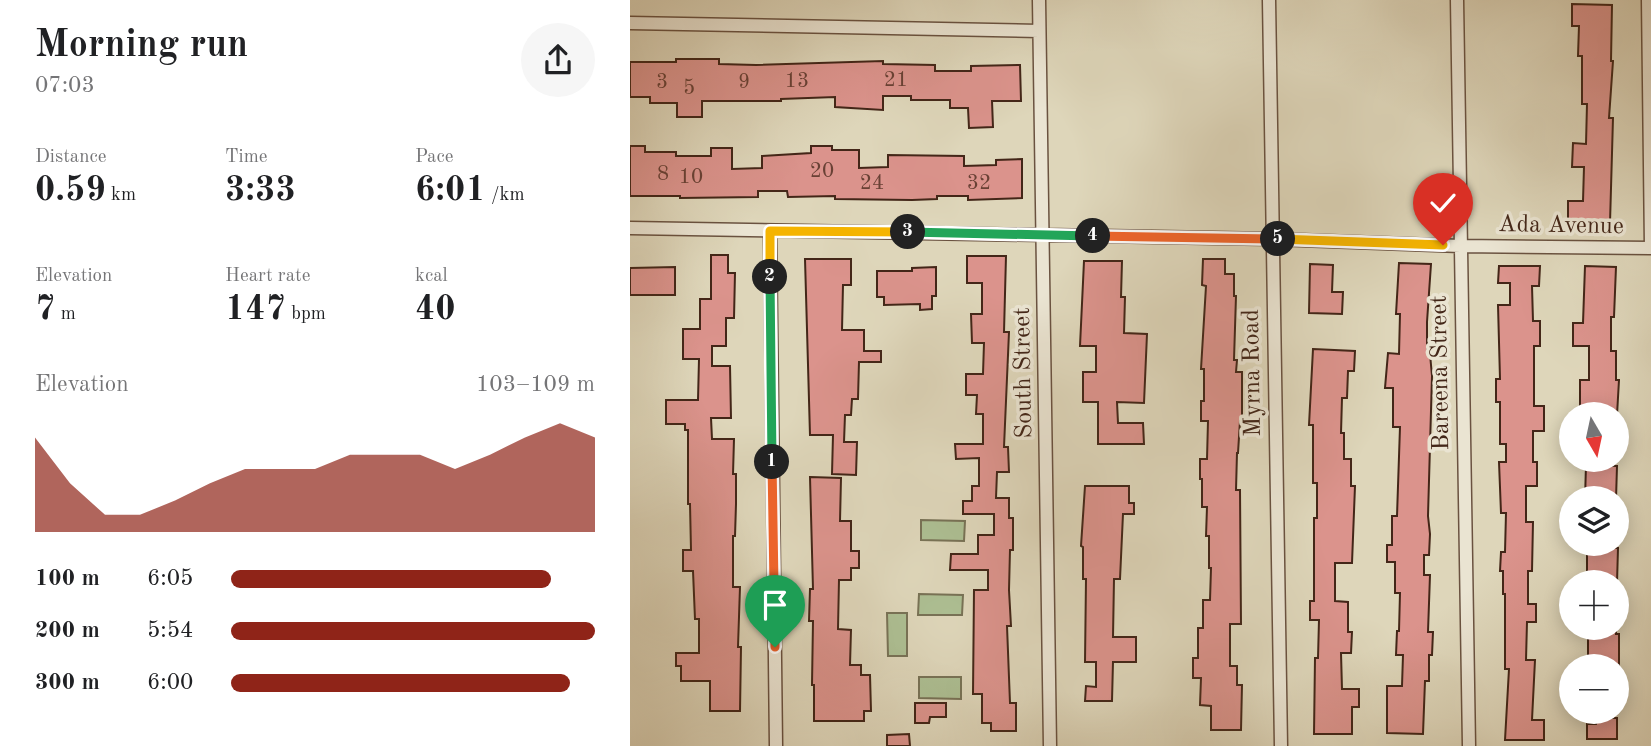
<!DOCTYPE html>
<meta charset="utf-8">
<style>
:root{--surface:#fff;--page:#f6f6f6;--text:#202124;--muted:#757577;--accent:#8f2418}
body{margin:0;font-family:"Old Standard TT",serif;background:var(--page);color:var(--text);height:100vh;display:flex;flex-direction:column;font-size:26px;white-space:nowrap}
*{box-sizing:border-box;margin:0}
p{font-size:23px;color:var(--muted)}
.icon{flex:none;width:38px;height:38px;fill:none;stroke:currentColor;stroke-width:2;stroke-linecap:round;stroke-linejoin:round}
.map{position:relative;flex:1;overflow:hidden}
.sheet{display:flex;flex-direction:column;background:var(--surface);width:630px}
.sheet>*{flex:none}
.needle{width:46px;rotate:171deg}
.controls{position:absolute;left:929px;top:402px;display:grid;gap:14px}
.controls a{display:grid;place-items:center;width:70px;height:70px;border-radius:50%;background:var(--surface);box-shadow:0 4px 18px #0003;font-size:35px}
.pin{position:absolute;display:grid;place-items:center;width:60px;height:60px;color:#fff;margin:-72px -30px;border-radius:50% 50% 50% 0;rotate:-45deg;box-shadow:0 0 7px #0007}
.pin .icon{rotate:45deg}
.km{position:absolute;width:35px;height:35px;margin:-18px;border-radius:50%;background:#222;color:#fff;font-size:19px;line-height:35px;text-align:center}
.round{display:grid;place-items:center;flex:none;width:74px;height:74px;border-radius:37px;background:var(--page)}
.headline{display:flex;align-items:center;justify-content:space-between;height:119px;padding:0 35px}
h1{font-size:38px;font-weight:700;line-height:52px}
.metrics{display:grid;grid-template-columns:repeat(3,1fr);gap:10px;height:119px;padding:7px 35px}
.metrics div{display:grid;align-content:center}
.metrics b{font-size:35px;font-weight:700}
.metrics small{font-size:19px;font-weight:400}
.metrics p{font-size:19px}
.chart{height:196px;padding:14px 35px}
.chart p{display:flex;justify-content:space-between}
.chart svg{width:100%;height:126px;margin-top:7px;fill:var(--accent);opacity:.7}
ul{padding:0 35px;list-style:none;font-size:23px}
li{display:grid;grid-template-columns:112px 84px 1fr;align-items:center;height:52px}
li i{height:18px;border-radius:9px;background:var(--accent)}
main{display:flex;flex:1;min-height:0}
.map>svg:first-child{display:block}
</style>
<main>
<section class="sheet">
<div class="headline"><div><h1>Morning run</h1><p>07:03</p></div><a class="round"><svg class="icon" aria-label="share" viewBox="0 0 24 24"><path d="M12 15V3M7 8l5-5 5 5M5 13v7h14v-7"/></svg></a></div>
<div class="metrics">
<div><p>Distance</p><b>0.59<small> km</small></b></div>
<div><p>Time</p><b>3:33</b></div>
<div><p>Pace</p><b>6:01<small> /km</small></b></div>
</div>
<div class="metrics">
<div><p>Elevation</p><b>7<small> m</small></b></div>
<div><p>Heart rate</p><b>147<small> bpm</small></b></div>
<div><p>kcal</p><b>40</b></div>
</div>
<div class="chart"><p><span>Elevation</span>103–109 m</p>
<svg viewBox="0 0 160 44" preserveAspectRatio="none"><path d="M0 44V11L10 27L20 38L30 38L40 33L50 27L60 22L70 22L80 22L90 17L100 17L110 17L120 22L130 17L140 11L150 6L160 11V44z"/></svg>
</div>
<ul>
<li><b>100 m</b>6:05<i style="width:88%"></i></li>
<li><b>200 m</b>5:54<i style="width:100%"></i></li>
<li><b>300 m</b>6:00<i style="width:93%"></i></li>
</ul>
</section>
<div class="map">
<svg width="1021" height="746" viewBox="0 0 1021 746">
<rect width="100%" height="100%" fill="#ded6ba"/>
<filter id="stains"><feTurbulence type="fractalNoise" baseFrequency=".00286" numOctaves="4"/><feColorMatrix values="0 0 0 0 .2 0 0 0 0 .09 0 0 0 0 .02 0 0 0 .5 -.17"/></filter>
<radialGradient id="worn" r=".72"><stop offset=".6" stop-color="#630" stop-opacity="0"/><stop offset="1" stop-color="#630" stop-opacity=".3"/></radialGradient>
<!-- green -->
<path fill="#adbf93" stroke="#787256" stroke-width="2" d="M291,520L335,521L334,541L291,540Z
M289,594L333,595L332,615H288Z
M257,613H277V656H258Z
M289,677H331V699L289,698Z"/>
<!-- building -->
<path fill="#db938c" stroke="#432618" stroke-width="2" d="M942,4L982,5L981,61H983L979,118H983L980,223L938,222V201H953L954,167H942L943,143L956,144L957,104H952V56H948L949,26H942Z
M46,59H89V64L126,65L253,61V64L305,65V71H341V66L390,65L391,101H362L363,127L339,128L338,108H320V100H281V96H253V110L205,107V97L151,99V101H72V117H47V103H20V97H0V62H46Z
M0,146H15V152H46V156H81V148H102V169L132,168V156L181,153V146H202V150H229V168L258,167V155L334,156V166L366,165V160L392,159V198L338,200V196H307V199L282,200L205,199V196L158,197L157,191H128V197L50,198V196H0Z
M81,255H98V273H105L104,318H96V346H82V366H100L101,418H81L82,439H104L103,474H106V504L105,536H103V587H110L108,647H111L110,711H80V681H51V666H46V653H69V619H65L63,571H53V550H61L60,504H58V430H55V424H36V400H68L69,359H53V329H70V299H81Z
M337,256H376L374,332H379L374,447H378L379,472H367L366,498H379V518H383V550H380L379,590L381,626H377L380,703H386V731H361V723H352V694H343L344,590H358V570H320L321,554H348V535H364V514H333V501H342V486H349V458L326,459L325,444H353V414H346L347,395H336V374H353L354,343H342L341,314H352V283H337Z
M175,259H221V285H213L212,330H234V351H251V362H229L228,399H222L221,415H215L214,442H227L226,475L202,474L203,435H180Z
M573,259H595V274H604V296H606L604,360H607L606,372H612V421H610L608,453H607L606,490H610L611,624H600V666H607V685H612L611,730H581V706L570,705L571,678H563V658H568V628H573V600H580L581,568H579V536H576L577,507H572V479H570V459H577L578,421H571V401H574V369H571L576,286L572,285Z
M454,261H492L491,297H495L494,333L517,334L514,403L487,402L488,423H513L514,444H468V402H453V372H466V346H450Z
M769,263L801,264L797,322V354H800L802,376L798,516L800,534L799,555H794V575H800L798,632H803L802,655H799V681H795L793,734L757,733V686H772L773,655H766L767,631H769L770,593H765V562H757V545H762V516H767L770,427H763V388H755L758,353L769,354L770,314H766Z
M680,264L703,265L702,292H713L712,314L679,313Z
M869,266H910L909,286H902L903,321H910V346H904V406H914V431H903V462H907V486H896V522H903L902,571H898V604H906V622H897L896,660H905L902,720H914V740H875L879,669H875V594H873V571H870L871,552H875L876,513H871L869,462H876V444H870V402H866V379H870L868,305H880V283H868Z
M955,266L986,267L984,317H981V351H986V380H989L987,415H950V380H959V346H943V323H953Z
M45,267V295H0V268Z
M306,267V296H302V309L290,310V304L254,305V297H247V271H282V268Z
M683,349L725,351L724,371H718L717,398H712L711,433H714V459H721V486H725L722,563H705V601L718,602V632H722L721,653H711L712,689H729V707H722V734H684L685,658H688L689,620H680V601H684V518H687V483H683V425H679Z
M956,465L987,466L986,499H955Z
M180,477L211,478L210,521H221V551H229V568H221V580H209L208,629L221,630L220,665H231V675H240L241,711H234V721H184V685H182L183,621H179L180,589H183Z
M455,486H499V503H504V514H493L490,579H484L483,637H506V662H483L482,701H455L456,686L466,687V662H455L456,579H453V547L451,546Z
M957,547L988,548L987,583H957Z
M958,628H986V634H989V667H964V658H958Z
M285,703H316V717H300L299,723H285Z
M967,718H987V739H957V724H966Z
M279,734L280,746H257V735Z"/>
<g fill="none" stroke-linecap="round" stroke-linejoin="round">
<!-- minor casing -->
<g stroke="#6a5240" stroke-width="15">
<path id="minor" d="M409,0L420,746
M639,0L651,746
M827,0L839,746
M1018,0L1021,248
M0,23L409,31
M0,228L642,239L830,246L1021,248
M140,231L146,746"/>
</g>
<!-- minor -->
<use href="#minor" stroke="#eae4d2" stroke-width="12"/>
</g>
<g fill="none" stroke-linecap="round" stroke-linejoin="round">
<!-- split-1 casing -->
<g stroke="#fff" stroke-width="14">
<path id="split-1" d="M142,462L145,647"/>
</g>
<!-- split-2 casing -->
<g stroke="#fff" stroke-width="14">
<path id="split-2" d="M140,277L142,462"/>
</g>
<!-- split-3 casing -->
<g stroke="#fff" stroke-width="14">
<path id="split-3" d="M140,277V231L278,232"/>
</g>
<!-- split-4 casing -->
<g stroke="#fff" stroke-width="14">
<path id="split-4" d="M278,232L463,236"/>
</g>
<!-- split-5 casing -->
<g stroke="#fff" stroke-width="14">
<path id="split-5" d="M463,236L648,239"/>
</g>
<!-- split-6 casing -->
<g stroke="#fff" stroke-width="14">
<path id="split-6" d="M648,239L813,245"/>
</g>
<!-- split-1 -->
<use href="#split-1" stroke="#f0652b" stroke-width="9"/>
<!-- split-2 -->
<use href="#split-2" stroke="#22a559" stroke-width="9"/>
<!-- split-3 -->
<use href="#split-3" stroke="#f5b400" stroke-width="9"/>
<!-- split-4 -->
<use href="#split-4" stroke="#22a559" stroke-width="9"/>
<!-- split-5 -->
<use href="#split-5" stroke="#f0652b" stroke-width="9"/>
<!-- split-6 -->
<use href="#split-6" stroke="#f5b400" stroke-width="9"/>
</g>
<g text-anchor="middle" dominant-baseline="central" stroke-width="7" stroke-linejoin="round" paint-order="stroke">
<!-- number labels -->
<g font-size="21" fill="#694135">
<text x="266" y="80">21</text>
<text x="167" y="81">13</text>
<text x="32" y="82">3</text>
<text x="114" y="82">9</text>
<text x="59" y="88">5</text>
<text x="192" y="171">20</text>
<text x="33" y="174">8</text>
<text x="61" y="177">10</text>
<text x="242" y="183">24</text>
<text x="349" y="183">32</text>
</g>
<!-- street labels -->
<g font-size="24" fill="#432618" stroke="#eae4d2">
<text transform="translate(931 226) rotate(1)">Ada Avenue</text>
<text transform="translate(394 373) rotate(-91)">South Street</text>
<text transform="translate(623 373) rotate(-91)">Myrna Road</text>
<text transform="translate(811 373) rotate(-91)">Bareena Street</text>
</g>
</g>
<rect width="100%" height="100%" filter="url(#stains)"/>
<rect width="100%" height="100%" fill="url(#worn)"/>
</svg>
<div class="controls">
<a><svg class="needle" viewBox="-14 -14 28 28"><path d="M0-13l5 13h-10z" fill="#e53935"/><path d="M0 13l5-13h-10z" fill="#757577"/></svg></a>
<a><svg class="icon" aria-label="layers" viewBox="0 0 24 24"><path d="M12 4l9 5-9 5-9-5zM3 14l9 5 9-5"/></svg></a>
<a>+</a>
<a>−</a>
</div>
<div class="pin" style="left:145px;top:647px;background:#1e9e55"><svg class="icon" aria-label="arrive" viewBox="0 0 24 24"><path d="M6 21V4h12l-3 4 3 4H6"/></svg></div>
<div class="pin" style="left:813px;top:245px;background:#d93025"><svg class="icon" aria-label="check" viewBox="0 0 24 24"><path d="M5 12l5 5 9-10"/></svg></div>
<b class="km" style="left:142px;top:462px">1</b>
<b class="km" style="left:140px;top:277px">2</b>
<b class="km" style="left:278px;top:232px">3</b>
<b class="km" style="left:463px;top:236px">4</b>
<b class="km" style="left:648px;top:239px">5</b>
</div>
</main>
